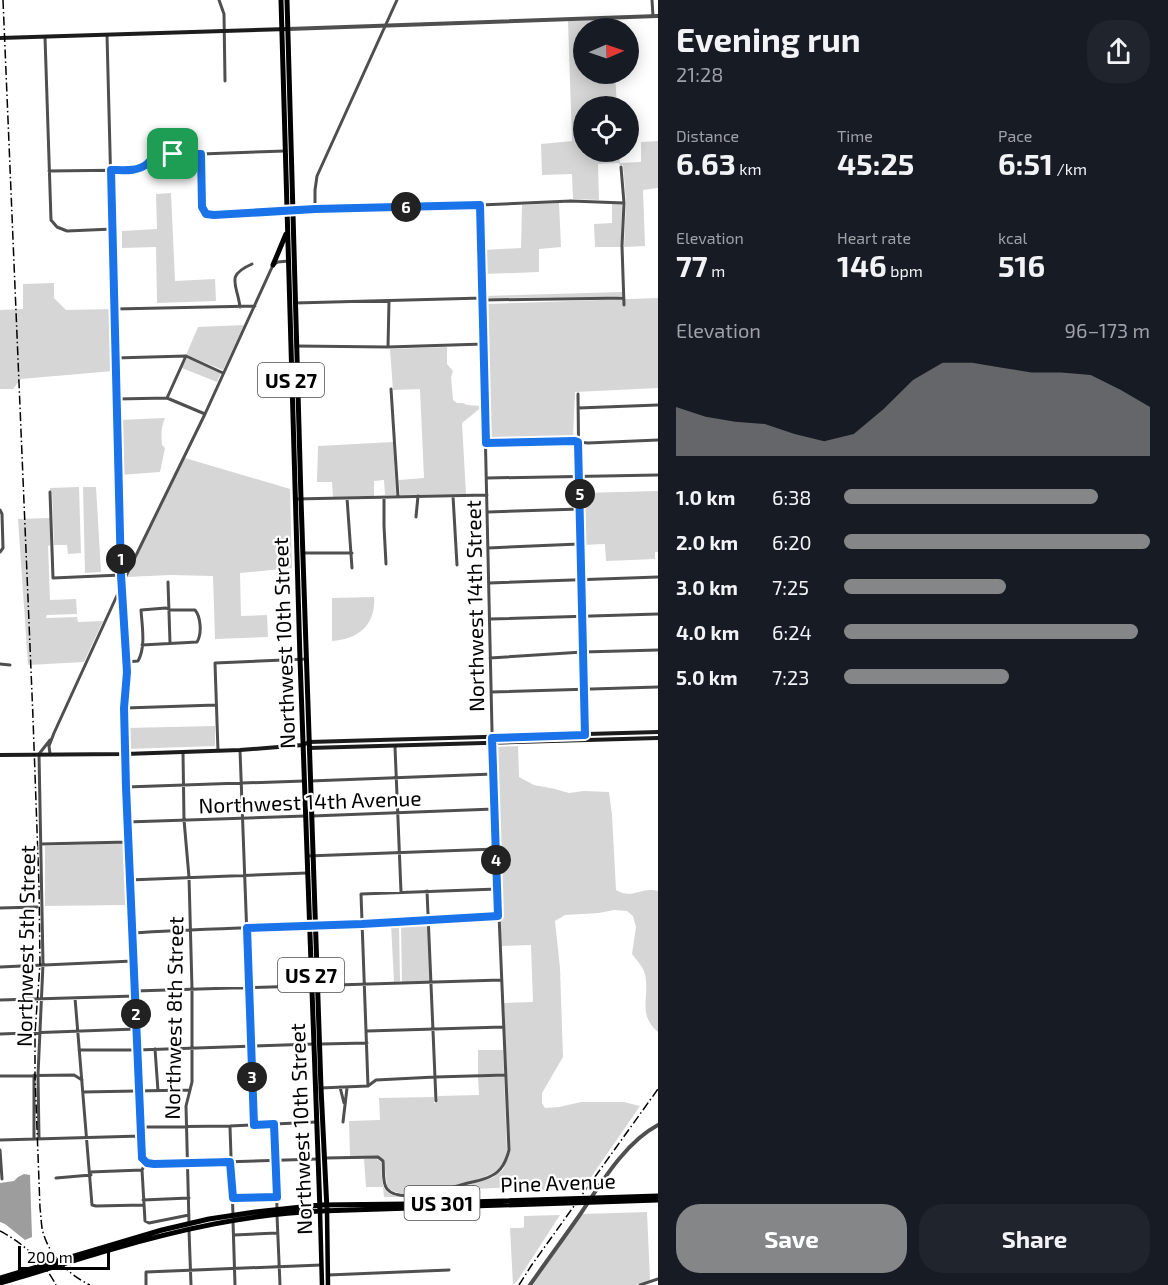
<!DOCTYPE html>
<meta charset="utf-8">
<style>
:root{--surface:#171b24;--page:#20242c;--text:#f1f3f6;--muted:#9ea1a6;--accent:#858687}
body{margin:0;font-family:"Exo 2",sans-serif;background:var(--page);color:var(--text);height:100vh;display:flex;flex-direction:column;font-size:22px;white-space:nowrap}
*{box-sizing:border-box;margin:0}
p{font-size:20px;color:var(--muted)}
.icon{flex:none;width:33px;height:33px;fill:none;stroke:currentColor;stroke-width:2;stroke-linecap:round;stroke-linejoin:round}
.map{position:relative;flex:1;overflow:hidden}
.drawer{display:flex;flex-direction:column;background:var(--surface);width:510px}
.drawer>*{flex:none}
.needle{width:39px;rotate:88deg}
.buttons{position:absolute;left:573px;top:18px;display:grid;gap:12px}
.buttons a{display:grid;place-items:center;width:66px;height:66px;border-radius:50%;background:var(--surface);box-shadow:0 3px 15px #0003;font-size:30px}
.scale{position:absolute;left:18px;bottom:15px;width:92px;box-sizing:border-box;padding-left:6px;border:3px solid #000;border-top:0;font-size:16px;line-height:21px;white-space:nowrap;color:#000;-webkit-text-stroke:4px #fff;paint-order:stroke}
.pin{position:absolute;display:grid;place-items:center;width:51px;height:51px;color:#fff;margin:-26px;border-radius:12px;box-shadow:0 3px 9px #0006}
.km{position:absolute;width:30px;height:30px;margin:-15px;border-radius:50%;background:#222;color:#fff;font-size:16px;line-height:30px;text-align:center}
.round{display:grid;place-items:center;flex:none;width:63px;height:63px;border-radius:24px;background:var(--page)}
.overview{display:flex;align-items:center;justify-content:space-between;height:102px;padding:0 18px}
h1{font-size:33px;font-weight:700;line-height:45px}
.figures{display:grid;grid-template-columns:repeat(3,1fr);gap:9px;height:102px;padding:6px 18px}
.figures div{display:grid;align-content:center}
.figures b{font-size:30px;font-weight:700}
.figures small{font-size:16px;font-weight:400}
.figures p{font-size:16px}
.chart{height:168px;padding:12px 18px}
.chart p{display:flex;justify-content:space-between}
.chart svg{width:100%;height:108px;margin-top:6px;fill:var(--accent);opacity:.7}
.cta{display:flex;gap:12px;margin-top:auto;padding:12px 18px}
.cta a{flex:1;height:69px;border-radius:24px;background:var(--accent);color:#fff;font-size:24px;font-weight:700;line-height:69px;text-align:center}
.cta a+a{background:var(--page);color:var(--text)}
ul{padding:0 18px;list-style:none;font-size:20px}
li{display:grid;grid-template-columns:96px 72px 1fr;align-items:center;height:45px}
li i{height:15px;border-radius:8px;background:var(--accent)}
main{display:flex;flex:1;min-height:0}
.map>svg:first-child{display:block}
</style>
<main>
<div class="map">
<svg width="658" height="1285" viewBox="0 0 658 1285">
<rect width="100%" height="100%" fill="#fff"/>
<!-- green -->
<path fill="#d6d6d6" d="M613,19V28H584V74H615L617,106H584V152H619L620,163L641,162V142L658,141V188L643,190L645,246L624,247L626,202L623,165H620L619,163L598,164L599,200L573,199L572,174L542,175L541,144L572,141L568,21Z
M171,193L175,281L215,279L216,301L157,303L156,247L122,248V231L157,229L156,194Z
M559,203L561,247L539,249V272L484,274L483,250L521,248L522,205Z
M612,204H622L621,247H595L594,224L612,223Z
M54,283V298L66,310L113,309V371L21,379L13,389H0V310L23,309V284Z
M622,292V296L616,297L484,298V296Z
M658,298V388L575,392L573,437L491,439L487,304Z
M244,325L223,370L186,355L198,327Z
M447,347V364L453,371L451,377L453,400L457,403H463L467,405L483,406L462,423L466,494L400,495L399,480L424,478L420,389L393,390L390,349Z
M187,358L221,373L217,382L182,368Z
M165,418C161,427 161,435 162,445L165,448L160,472L120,475L119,420Z
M393,442L396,495H385L384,480L374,481V496L333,497L332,482H317L318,446Z
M185,458L290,489L292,568L240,573L241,616L267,615L268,637L215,639L213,576L170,575L127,577Z
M79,487L81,553L68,554L67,545H54L52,491H50V488Z
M83,487H96L101,572L85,573Z
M658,491V552H655V559L606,561L605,544L582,545V493Z
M50,518V545L48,546L50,600L76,599L77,614L47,615L46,618L77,617L78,622L103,621L84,662L28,665L18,519Z
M374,597C376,625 359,639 332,641V598Z
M215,726V746L127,749L126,728Z
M518,746L519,777L534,785L555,789L569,793L584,791L609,792L612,815L616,890C633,900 641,886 658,891V1032C637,1014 650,997 645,974C643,966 637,961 632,954L636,927L633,916L627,911L614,910L599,913L565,915L555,921L560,968L563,1057L542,1093V1103L545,1108L559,1107L581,1102H624L640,1106L585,1186C571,1186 558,1189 544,1190C533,1190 523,1188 512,1188C482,1187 453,1192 424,1196L437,1194L492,1178L503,1170L510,1151L504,1003L533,1002L531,945L501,946L494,747Z
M123,843L125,846L127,905L45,906V846Z
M429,921L432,982L402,983L401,922Z
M391,924H399L400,981L394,982Z
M478,1050H503L504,1074H478Z
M478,1077H504L507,1150C505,1156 504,1163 500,1168C488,1181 417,1196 399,1193C394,1192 390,1190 387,1186L384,1161L379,1156H350L349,1121L380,1120L379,1098L434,1097V1103H437L438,1096L479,1095Z
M364,1159H377L381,1162C382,1170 381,1181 384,1188C389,1199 407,1196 417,1197H384L383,1187H366Z
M647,1212L650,1280L636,1285H532L582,1214Z
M560,1215L518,1280L513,1285L510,1228H522L524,1227V1216Z"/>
<!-- water -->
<path fill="#9d9d9d" d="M24,1174L30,1175L32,1237L25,1240L5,1224L0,1222V1183L14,1181L18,1177Z"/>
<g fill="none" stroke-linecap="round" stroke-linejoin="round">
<!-- minor -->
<path stroke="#4f4f4f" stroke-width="3" d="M219,0L224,14L225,81
M652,0L653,16
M107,35L121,575L127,671L124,708L125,786L142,1158L147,1163L154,1164L318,1159
M45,37L51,220L57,227L67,231L113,229
M201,154L202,207L206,214L214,215L287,211
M621,167L624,203L622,246L624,305
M49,171L133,170L147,164L153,157L159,154H201L285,151
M315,209V190L317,176L397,0
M294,210L480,205L571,201L624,203
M483,300L624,298
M295,303L483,298
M240,307C237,283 225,276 252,264
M115,309L255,306
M296,346L388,347L484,344
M388,347L389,301
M115,358L186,356L223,373
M391,389L398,497
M578,394L580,580L585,734
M167,398L186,356
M117,399L167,398L205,414
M578,408L658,405
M486,443L575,441L578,442L588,443L658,440
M487,478L658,475
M50,492L53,578L121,575
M453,496L457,565
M384,497V526L386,564
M347,498L352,568
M295,499L487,495
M0,510L2,514L3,548L0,552
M488,512L580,509
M416,517L418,496
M488,548L579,544
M303,553H352
M168,582L170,643
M489,583L658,577
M490,619L658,614
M490,658L583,652L658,650
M126,662L138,661C146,647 142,626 141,610L166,608L170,610H195C201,617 202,634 197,642L142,645
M0,664L10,665
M491,692L658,687
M125,708L216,705
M395,747L401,892
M240,750L254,1125
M218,751L215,663L307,659
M183,752L184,820L189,877L192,989V1082L186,1106L189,1223
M50,754L49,746L54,733L125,578L205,414L273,265L278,262L288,261
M310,781L493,774
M126,787L304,781
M312,816L494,809
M127,822L305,816
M41,844L128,842
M307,856L496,849
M129,880L307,873
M427,891L436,1101
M0,908L37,907
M316,925L362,924L498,916
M132,933C191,929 250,928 310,925
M0,967L133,961
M135,991L501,980
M75,998L92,1205L96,1206L143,1205
M0,1000L135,996
M367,1031L503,1027
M0,1034L136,1029
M321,1044L367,1043
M155,1049L158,1091
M79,1050H137L314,1044
M34,1075V1139
M0,1076L74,1075L82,1080
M368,1086L361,894L497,889
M340,1087L344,1103
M320,1088L368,1086L376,1080L435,1077L506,1075
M83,1092L189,1090
M343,1122L347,1088
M274,1125L277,1208
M141,1127L230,1126L316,1122
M230,1127L233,1215
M39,1139L38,1075L43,964L39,754L50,740
M0,1140L141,1136
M0,1150L2,1179
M326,1158L378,1157L383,1161C384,1169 382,1183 387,1189C400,1205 451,1188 468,1183C476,1181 484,1180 491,1176C502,1171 506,1161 509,1150L493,774L480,205
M146,1162L142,1170L145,1221L149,1223L189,1215
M90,1172L142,1170
M56,1178L91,1175
M233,1198L276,1197
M143,1200L189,1198
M277,1215L280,1285
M233,1221L235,1285
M189,1230L191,1285
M234,1235L277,1233
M328,1275L449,1270
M146,1285V1272L321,1265
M640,1285L658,1279"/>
<!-- tertiary -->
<path stroke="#4f4f4f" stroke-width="4" d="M288,29L658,16
M530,1285C546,1262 563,1239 579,1216C600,1185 624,1143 658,1125"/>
<!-- secondary -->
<path stroke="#1c1c1c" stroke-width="4" d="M0,38L288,29
M309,748L658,738
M0,755L125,754L240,750L303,745L309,742L658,732"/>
<!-- primary -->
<path stroke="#000" stroke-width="4.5" d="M327,1210L328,1285
M320,1211L322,1285"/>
<!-- trunk -->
<path stroke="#000" stroke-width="5" d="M281,0L300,659L320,1211
M287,0L301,499L321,1088L327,1210
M273,265L286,234
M0,1278L162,1230L209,1219L255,1212L320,1205L407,1204L658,1196
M0,1283C37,1273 73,1260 109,1250C178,1230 248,1214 320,1211L658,1200"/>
<!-- rail -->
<path stroke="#000" stroke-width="1.5" stroke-dasharray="9 3 1.5 3" stroke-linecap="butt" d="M3,0L33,718L39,886L40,964L35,1033V1075L40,1208C41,1215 41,1221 42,1228C47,1253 67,1274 90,1285
M0,1231C23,1243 44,1262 56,1285
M519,1285L531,1266L658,1089"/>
</g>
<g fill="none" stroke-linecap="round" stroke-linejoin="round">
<!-- route casing -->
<g stroke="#fff" stroke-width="12">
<path id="route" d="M159,154H201L202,207L206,214L214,215L315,209L480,205L486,443L575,441L578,442L585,735L492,738L498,916L362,924L247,928L254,1125L274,1124L277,1197L233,1198L230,1162L154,1164L147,1163L142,1158L126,787L124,708L127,672L121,575L111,170C123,170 137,172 147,164C151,160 154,157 159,154Z"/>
</g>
<!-- route -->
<use href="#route" stroke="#1a73e8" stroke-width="8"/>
</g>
<g text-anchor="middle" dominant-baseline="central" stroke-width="4.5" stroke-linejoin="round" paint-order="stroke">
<!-- shield labels -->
<g fill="#fff" stroke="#4c4c4c" stroke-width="1.5">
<rect x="258" y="363" width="66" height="34" rx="4.5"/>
<rect x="278" y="958" width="66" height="34" rx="4.5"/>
<rect x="404.5" y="1186" width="75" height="34" rx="4.5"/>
</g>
<g font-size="20" font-weight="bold" fill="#000">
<text x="291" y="380">US 27</text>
<text x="311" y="975">US 27</text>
<text x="442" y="1203">US 301</text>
</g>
<!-- street labels -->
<g font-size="21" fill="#000" stroke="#fff">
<text transform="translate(474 606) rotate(-91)">Northwest 14th Street</text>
<text transform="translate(283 643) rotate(-92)">Northwest 10th Street</text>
<text transform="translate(310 801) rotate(-2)">Northwest 14th Avenue</text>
<text transform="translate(25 946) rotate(-89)">Northwest 5th Street</text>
<text transform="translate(173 1018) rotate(-89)">Northwest 8th Street</text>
<text transform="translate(300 1129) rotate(-92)">Northwest 10th Street</text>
<text transform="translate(558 1182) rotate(-2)">Pine Avenue</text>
</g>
</g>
</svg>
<div class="buttons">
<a><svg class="needle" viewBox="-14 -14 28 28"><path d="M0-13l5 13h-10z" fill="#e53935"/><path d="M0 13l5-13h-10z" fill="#9ea1a6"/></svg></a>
<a><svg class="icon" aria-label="locate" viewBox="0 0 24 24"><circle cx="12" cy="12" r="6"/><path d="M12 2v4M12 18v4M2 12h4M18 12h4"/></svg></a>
</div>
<div class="scale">200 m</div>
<div class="pin" style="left:173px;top:154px;background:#1e9e55"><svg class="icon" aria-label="arrive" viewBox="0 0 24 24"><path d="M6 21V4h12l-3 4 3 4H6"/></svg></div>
<b class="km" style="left:121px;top:559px">1</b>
<b class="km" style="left:136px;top:1014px">2</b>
<b class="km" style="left:252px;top:1077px">3</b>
<b class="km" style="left:496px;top:860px">4</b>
<b class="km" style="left:580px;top:494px">5</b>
<b class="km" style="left:406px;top:207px">6</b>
</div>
<section class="drawer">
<div class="overview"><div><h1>Evening run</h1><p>21:28</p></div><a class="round"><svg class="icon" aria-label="share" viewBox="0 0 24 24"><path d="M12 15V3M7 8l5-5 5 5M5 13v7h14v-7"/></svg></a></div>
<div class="figures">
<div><p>Distance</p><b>6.63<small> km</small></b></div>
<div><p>Time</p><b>45:25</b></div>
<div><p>Pace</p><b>6:51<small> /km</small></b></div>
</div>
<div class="figures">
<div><p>Elevation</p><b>77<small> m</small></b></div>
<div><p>Heart rate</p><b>146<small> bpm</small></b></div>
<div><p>kcal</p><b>516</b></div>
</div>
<div class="chart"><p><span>Elevation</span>96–173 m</p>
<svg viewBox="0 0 160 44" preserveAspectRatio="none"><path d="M0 44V24L10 28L20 30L30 31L40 35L50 38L60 35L70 25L80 13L90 6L100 6L110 8L120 10L130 10L140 11L150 17L160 24V44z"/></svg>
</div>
<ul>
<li><b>1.0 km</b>6:38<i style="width:83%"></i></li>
<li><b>2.0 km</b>6:20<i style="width:100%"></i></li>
<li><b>3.0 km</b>7:25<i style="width:53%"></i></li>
<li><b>4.0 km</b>6:24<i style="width:96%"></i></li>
<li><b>5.0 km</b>7:23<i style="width:54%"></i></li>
</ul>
<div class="cta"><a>Save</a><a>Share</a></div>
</section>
</main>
